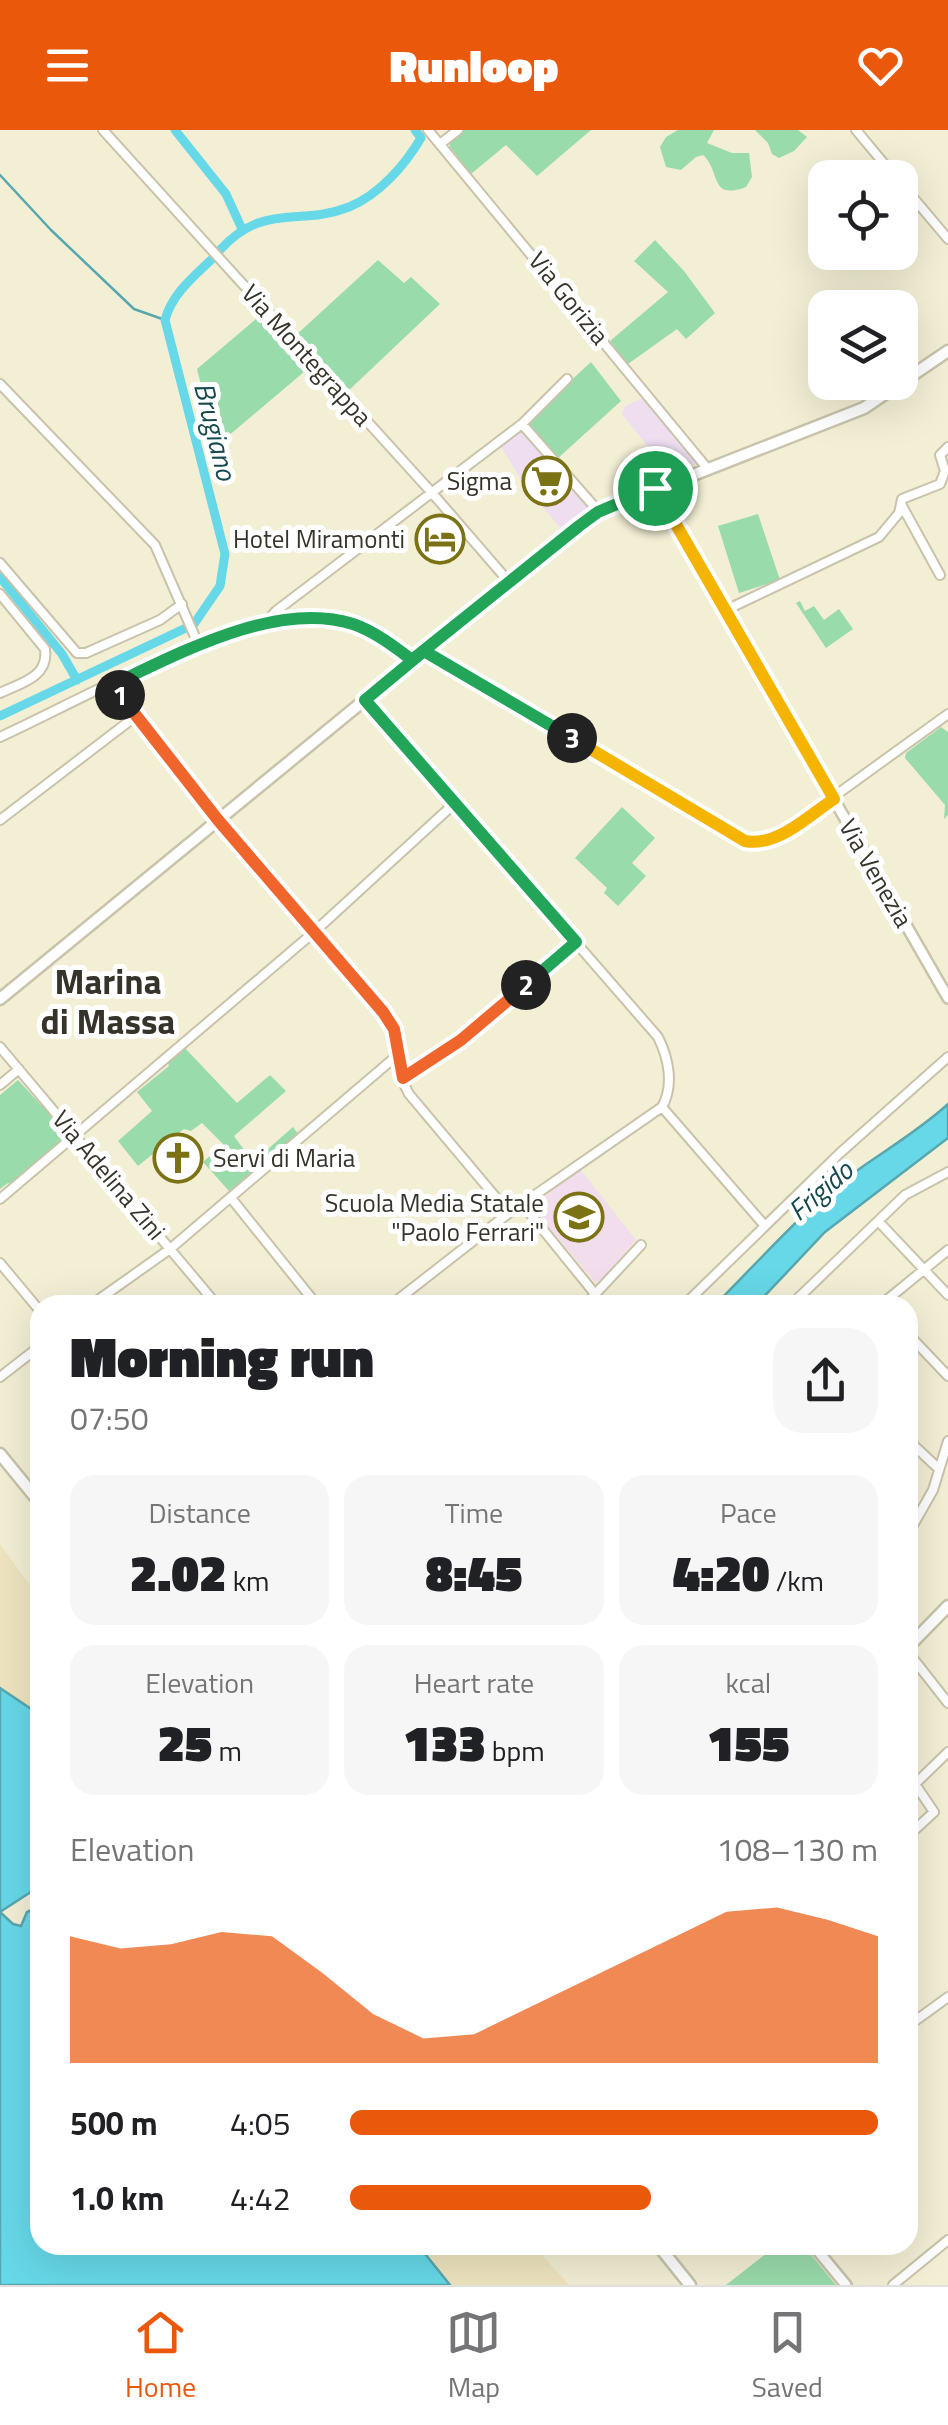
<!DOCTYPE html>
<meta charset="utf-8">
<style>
:root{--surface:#fff;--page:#f6f6f6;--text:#202124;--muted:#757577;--line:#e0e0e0;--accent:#ea580c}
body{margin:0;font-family:"Titillium Web",sans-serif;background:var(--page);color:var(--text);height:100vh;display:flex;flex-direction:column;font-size:38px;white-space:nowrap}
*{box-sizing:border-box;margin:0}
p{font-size:32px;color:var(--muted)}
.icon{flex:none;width:55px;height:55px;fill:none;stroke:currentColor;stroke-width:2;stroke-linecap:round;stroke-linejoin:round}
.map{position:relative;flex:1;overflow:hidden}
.details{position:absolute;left:30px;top:1165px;width:888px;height:960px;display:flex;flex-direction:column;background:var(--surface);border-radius:30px;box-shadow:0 10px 40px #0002}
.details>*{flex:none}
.fabs{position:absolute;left:808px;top:30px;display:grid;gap:20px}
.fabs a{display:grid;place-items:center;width:110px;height:110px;border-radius:20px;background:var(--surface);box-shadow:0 10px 40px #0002;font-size:50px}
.pin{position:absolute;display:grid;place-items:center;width:85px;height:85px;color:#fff;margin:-42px;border:5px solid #fff;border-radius:50%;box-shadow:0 2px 10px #0007}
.km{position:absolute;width:50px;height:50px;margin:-25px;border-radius:50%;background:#222;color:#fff;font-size:28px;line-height:50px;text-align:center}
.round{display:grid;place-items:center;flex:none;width:105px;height:105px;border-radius:30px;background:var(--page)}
.overview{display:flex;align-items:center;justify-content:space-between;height:170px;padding:0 40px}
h1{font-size:55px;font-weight:800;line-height:75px}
.metrics{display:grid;grid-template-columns:repeat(3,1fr);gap:15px;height:170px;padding:10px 40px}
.metrics div{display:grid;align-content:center;border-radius:25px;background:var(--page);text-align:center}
.metrics b{font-size:50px;font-weight:800}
.metrics small{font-size:28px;font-weight:400}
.metrics p{font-size:28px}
.chart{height:280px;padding:20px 40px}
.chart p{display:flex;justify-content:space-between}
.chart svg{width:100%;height:180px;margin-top:10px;fill:var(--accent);opacity:.7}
ul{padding:0 40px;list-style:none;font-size:32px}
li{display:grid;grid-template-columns:160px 120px 1fr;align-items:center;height:75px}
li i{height:25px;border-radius:12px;background:var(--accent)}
header{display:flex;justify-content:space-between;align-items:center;height:130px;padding:0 40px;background:var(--accent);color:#fff;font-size:45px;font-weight:800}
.tabs{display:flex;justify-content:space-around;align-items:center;height:140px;border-top:2px solid var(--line);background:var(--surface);font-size:28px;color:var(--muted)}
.tabs a{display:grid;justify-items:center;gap:5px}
.tabs .selected{color:var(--accent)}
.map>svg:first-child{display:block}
</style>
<header><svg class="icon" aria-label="menu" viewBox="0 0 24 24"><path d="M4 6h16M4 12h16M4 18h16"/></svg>Runloop<svg class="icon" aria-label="heart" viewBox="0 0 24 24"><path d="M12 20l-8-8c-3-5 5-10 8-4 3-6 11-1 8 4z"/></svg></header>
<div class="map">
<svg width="948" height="2155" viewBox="0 0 948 2155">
<rect width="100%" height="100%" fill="#f3efd5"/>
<!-- commercial -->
<path fill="#eedef0" d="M645,267L696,331V334L670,344L622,284L625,276Z
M521,297L591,375L561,399L525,356L500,315Z"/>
<!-- education -->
<path fill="#f2ddec" d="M580,1039L636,1110L601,1150L595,1152L532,1077Z"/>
<!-- green -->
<path fill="#99dbab" d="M464,0H591L537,46L506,15L471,44L450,17L449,11Z
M678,0H714L707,13L732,23H749L752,47L746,57C709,71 721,41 703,25L696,27L681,40L666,37L660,17L666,7Z
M755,0H798L807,7L794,21L779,28L772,24L768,13Z
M655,110L684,141L715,183L686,209L677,199L628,234L610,211L668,162L634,131Z
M378,130L404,153L411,147L440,174L346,263L295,206Z
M263,183L311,236L227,307L223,300L213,303L197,239Z
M591,232L621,271L557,329L525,293Z
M758,384L780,450L739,463L718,396Z
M800,471L805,481L814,476L824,490L839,479L853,499L826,518L796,473Z
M941,597L948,602V685L944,689L945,675L905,628L906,623Z
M622,677L655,708L632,733L646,746L618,776L604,763L607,758L575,728Z
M184,917L237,973L270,945L286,961L234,1006L253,1032L293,997L299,1005L229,1061L203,1032L223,1014L202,993L191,1001L184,999L138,1036L118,1011L152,981L137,962L169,936L167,931Z
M18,950L41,975L52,978L64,992L61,998L66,1004L51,1023L44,1024L43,1030L14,1054L8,1053L0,1059V965Z
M777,2115H803L836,2155H726Z"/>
<!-- sand -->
<path fill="#eee4bf" d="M0,1414L29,1454L40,1447V1585L0,1558Z
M418,2115H522L528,2122L535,2117L569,2155H450Z"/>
<!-- water -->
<path fill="#66d8e8" stroke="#58a7af" stroke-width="2.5" d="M948,974V1008L825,1102L756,1175H715C751,1139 786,1100 824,1066C863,1032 910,1009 948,974Z
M0,1558L40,1585V1756L0,1782L13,1794L21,1796L27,1782L40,1776V2115H418L450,2155H0Z"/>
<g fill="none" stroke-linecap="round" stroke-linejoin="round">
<!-- stream -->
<path stroke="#58a7af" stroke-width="2.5" d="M0,45L51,100L134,179L165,190"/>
<!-- canal -->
<path stroke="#66d8e8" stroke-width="9" d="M175,0L226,64L242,99
M219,121C264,71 298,97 349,77C379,65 405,35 421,8L415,0
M0,447L62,524L77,550
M194,494L220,456L225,424L165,190C172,164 193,147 212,129
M0,586L188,497"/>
<!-- minor casing -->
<g stroke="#c8c3aa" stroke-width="12">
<path id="minor" d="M103,0L433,364L509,452
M428,0L707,338
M856,0L896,48
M440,14L458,0
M900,52L948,109
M0,254L155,415L199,516
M522,294L567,249
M0,433L77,523H86L160,490L182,474
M940,445L901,374L902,369L940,354L945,341L940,325L948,317
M0,464L45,519C49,547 21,553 0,563
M726,480L879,407L899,383L901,374
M265,494L276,481L522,294L599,382
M424,521L735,706L756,713L778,707L948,584
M113,555L218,690L383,881C403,912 395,941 409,964L509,1083
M365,570L658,907C669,929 674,956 662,977
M0,607C86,568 261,465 353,494C374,501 395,517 412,531
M0,690L136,586
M0,917L217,1175
M403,948L488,888L576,812
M0,955L19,939
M662,977L765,1096
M231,1068L317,1175
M0,1069L313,803L456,672
M523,1075L604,1175
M879,1092L948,1165
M0,1133L40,1181
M91,1175L170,1119L400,923
M391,1175L509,1083L662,977
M585,1175L641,1115
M684,1175L840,1023L948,927
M791,1175L905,1065L948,1042
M885,1175L888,1169L948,1120
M908,1204L948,1246
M0,1247L40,1216
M908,1310L939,1339
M908,1404L933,1360L948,1311
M908,1522L948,1573
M908,1706L934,1682L915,1654L948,1622
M908,1896L948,1867
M893,2155L948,2110"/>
</g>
<!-- tertiary casing -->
<g stroke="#c8c3aa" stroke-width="14">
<path id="tertiary" d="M655,358L948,868
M813,2115L846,2155"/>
</g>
<!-- secondary casing -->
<g stroke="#c8c3aa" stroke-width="15">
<path id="secondary" d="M0,869L522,441L599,382L864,278L948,221
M0,1324L40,1373
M908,1517L948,1476
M658,2115L690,2155"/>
</g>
<!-- minor -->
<use href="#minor" stroke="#fff" stroke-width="8"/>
<!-- tertiary -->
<use href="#tertiary" stroke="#fff" stroke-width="9"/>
<!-- secondary -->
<use href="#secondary" stroke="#fff" stroke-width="10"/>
</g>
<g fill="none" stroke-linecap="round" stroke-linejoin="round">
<!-- split-1 casing -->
<g stroke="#fff" stroke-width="20">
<path id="split-1" d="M120,565L112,555C180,523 277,470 353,494C374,501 395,517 412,530L579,396L598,382L655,358"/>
</g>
<!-- split-2 casing -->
<g stroke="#fff" stroke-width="20">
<path id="split-2" d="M120,565L218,690L383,882L394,899L403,948L461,910L526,855"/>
</g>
<!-- split-3 casing -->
<g stroke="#fff" stroke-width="20">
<path id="split-3" d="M526,855L576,812L365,570L424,521L572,608"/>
</g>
<!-- split-4 casing -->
<g stroke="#fff" stroke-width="20">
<path id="split-4" d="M572,608L745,711C778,717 808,686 834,669L655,358"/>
</g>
<!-- split-1 -->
<use href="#split-1" stroke="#22a559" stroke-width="12"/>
<!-- split-2 -->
<use href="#split-2" stroke="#f0652b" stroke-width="12"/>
<!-- split-3 -->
<use href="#split-3" stroke="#22a559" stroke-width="12"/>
<!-- split-4 -->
<use href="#split-4" stroke="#f5b400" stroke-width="12"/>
</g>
<!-- icons -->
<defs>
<g id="supermarket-ring" transform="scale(2.5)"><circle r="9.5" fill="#fff" stroke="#7b7215" stroke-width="1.5"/><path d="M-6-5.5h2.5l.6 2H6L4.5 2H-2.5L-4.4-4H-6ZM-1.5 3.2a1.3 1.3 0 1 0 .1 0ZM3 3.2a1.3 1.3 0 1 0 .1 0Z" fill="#7b7215"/></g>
<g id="hotel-ring" transform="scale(2.5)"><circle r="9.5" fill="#fff" stroke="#7b7215" stroke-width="1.5"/><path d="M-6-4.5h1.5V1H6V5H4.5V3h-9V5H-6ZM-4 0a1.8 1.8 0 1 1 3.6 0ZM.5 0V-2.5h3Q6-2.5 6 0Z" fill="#7b7215"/></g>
<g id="church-ring" transform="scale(2.5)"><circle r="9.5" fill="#fff" stroke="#7b7215" stroke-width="1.5"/><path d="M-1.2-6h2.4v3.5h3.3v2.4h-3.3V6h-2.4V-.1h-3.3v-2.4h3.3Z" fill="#7b7215"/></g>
<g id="school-ring" transform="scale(2.5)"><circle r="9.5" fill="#fff" stroke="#7b7215" stroke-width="1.5"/><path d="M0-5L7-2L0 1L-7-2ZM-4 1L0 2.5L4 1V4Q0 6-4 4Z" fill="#7b7215"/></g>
</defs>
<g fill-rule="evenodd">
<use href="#supermarket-ring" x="547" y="351"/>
<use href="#hotel-ring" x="440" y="409"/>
<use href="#church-ring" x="178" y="1028"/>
<use href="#school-ring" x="579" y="1087"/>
</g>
<g text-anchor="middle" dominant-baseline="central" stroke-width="10" stroke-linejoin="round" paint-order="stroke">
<!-- street labels -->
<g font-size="25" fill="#36342a" stroke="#fff">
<text transform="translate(569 168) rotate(51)">Via Gorizia</text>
<text transform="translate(307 225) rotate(48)">Via Montegrappa</text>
<text transform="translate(876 743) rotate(60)">Via Venezia</text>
<text transform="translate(109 1045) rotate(50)">Via Adelina Zini</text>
</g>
<!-- poi labels -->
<g font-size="25" fill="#36342a" stroke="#fff" text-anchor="end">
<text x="512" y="351">Sigma</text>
<text x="405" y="409">Hotel Miramonti</text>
<text x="213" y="1028" text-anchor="start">Servi di Maria</text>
<text x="544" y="1073">Scuola Media Statale<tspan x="544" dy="29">"Paolo Ferrari"</tspan></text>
</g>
<!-- water labels -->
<g font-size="28" font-style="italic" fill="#15484f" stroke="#fff">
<text transform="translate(216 301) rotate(76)">Brugiano</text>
<text transform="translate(820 1060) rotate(-41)">Frigido</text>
</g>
<!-- district labels -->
<g font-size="35" font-weight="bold" fill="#36342a" stroke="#fff">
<text x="108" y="851">Marina<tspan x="108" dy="40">di Massa</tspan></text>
</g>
</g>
</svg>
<div class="fabs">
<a><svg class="icon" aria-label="locate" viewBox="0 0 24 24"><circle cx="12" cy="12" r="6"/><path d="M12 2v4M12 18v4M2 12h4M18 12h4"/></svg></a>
<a><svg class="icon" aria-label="layers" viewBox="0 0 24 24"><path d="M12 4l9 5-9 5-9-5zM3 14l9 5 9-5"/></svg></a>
</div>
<div class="pin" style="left:655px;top:358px;background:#1e9e55"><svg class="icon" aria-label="arrive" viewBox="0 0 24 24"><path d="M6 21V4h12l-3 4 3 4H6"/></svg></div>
<b class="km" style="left:120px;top:565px">1</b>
<b class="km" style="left:526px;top:855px">2</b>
<b class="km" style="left:572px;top:608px">3</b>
<section class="details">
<div class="overview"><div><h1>Morning run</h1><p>07:50</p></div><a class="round"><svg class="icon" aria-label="share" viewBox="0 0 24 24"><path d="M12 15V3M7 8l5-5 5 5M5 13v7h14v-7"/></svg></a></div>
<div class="metrics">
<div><p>Distance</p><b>2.02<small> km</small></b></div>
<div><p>Time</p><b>8:45</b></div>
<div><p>Pace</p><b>4:20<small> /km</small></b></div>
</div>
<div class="metrics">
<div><p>Elevation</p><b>25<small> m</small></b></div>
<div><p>Heart rate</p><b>133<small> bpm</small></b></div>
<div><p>kcal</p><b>155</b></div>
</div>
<div class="chart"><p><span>Elevation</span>108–130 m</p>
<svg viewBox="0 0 160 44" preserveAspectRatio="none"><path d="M0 44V13L10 16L20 15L30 12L40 13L50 22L60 32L70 38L80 37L90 31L100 25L110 19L120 13L130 7L140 6L150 9L160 13V44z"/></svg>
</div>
<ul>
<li><b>500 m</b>4:05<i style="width:100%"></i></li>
<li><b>1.0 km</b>4:42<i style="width:57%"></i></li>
</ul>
</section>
</div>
<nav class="tabs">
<a class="selected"><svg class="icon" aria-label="home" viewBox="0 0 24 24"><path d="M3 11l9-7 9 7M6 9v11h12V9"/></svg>Home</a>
<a><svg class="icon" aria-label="map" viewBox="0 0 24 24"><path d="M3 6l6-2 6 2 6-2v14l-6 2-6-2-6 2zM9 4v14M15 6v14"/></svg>Map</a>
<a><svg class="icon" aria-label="saved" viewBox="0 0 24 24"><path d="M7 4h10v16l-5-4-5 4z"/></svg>Saved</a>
</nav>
